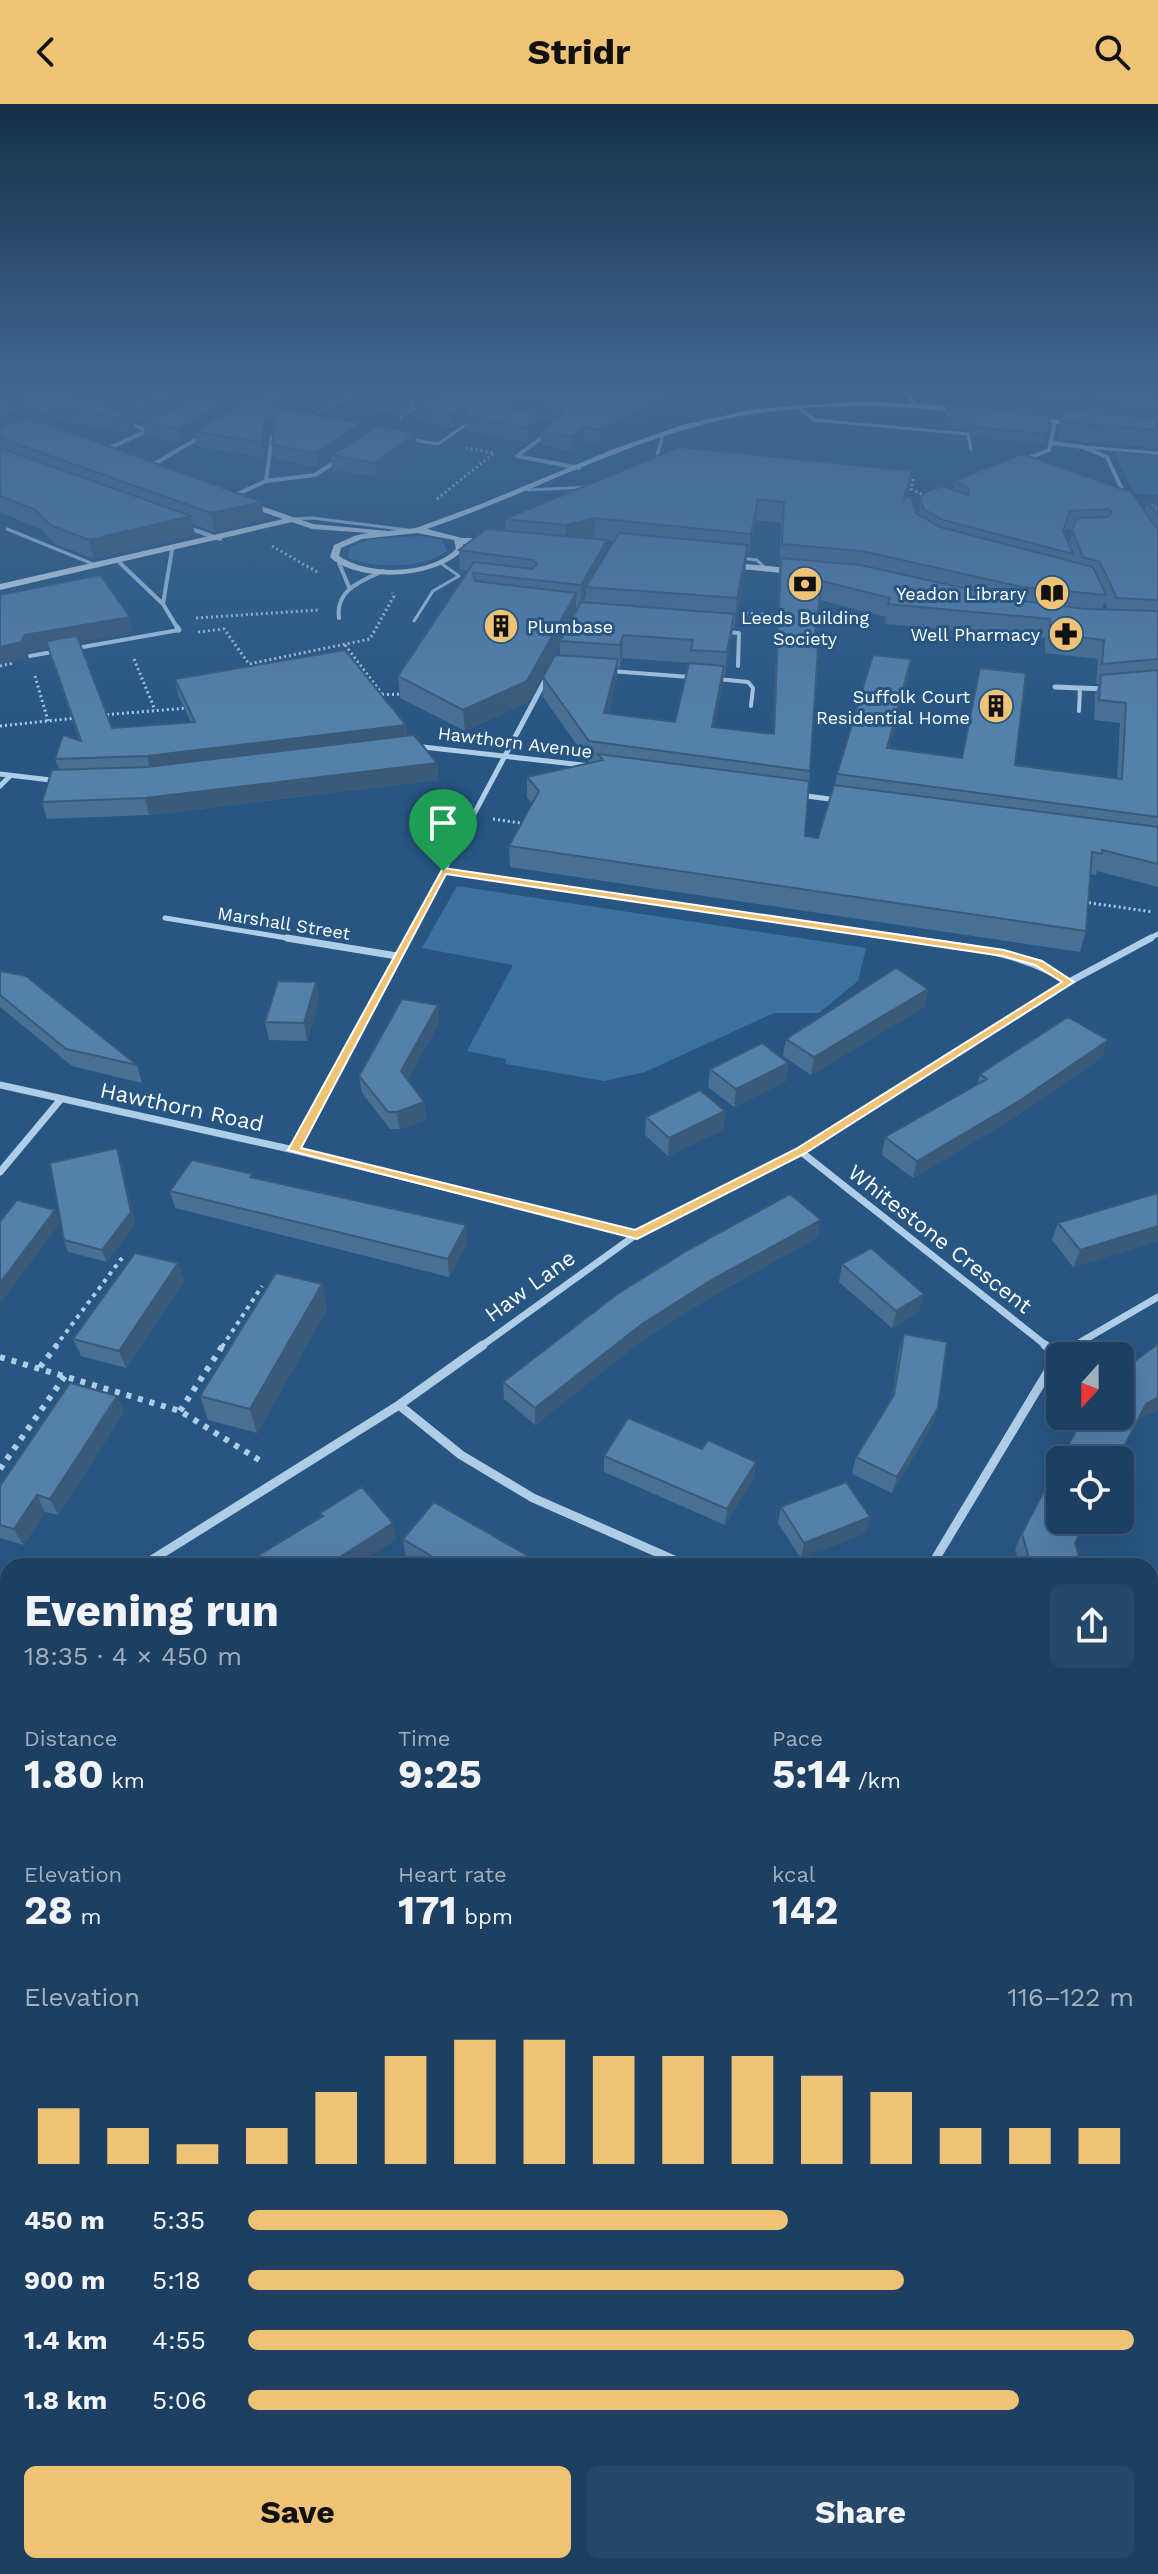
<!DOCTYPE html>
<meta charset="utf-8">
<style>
:root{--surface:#1d4062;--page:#254768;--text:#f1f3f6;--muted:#a0afbe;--line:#3b5977;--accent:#efc376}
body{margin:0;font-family:"Work Sans",sans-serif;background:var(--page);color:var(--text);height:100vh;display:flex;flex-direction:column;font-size:30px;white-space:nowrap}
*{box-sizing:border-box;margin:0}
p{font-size:26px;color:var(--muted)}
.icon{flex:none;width:44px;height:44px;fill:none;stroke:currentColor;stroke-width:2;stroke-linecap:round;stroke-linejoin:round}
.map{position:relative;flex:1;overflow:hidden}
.sheet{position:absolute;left:0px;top:1454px;width:1158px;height:1016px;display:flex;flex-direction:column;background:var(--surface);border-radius:24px 24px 0 0;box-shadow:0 8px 32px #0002,0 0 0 2px var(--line)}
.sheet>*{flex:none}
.needle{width:52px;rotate:201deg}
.fabs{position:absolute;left:1046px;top:1238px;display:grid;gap:16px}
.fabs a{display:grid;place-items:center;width:88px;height:88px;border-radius:12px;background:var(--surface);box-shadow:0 8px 32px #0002,0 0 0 2px var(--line);font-size:40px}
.pin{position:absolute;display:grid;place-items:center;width:68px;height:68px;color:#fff;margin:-82px -34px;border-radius:50% 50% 50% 0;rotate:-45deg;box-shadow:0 0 8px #0007}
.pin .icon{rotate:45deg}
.round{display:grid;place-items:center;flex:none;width:84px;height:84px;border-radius:12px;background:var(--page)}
.overview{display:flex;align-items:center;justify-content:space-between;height:136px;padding:0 24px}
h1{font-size:44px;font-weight:700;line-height:60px}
.figures{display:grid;grid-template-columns:repeat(3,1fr);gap:12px;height:136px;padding:8px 24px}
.figures div{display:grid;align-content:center}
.figures b{font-size:40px;font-weight:700}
.figures small{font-size:22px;font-weight:400}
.figures p{font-size:22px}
.chart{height:224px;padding:16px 24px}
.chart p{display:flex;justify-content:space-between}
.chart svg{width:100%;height:144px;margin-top:8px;stroke:var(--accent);stroke-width:6}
.cta{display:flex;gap:16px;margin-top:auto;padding:16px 24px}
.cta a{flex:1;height:92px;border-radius:12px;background:var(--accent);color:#111;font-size:32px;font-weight:700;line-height:92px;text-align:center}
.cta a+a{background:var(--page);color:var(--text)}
ul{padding:0 24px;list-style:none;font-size:26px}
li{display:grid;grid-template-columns:128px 96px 1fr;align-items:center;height:60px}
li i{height:20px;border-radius:10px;background:var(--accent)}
header{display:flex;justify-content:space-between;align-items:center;height:104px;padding:0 24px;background:var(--accent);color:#111;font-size:36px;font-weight:700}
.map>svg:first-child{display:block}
</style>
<header><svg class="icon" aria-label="back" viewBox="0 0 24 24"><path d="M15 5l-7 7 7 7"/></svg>Stridr<svg class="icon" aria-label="search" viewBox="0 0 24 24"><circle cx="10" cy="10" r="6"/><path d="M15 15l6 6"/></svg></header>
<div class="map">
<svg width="1158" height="2470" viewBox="0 0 1158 2470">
<rect width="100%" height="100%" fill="#275683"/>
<!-- green -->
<path fill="#3c709f" d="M343,287H448L406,312L324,298Z
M1113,348L1158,352V391L1135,390Z
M420,432L442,436L447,447C424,465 373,465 348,453L350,443L370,435Z
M457,782L866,844L858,877L819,909H774L645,968L604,977L506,960V955L467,947L513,861L422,844Z
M0,1630L8,1632V2462H1150V1831L1158,1832V2470H0Z"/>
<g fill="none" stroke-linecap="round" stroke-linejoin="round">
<!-- path-far3 -->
<path stroke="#b0cde7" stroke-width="3" stroke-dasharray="2 3" stroke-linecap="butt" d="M406,287L414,305
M308,313L358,287
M400,314L418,302
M913,375L911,385L927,393
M437,395L494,349L466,344
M272,442L319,469
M746,509L784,512
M196,514L318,506
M813,514L828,515
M198,528L224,525L249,560L370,535L394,492L392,489
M345,541L382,590
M134,555L155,606
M0,562L14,559
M35,572L48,617
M377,591L403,590
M102,611L188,604
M0,622L76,614
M493,715L527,720
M1084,798L1153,808"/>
<!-- path-far2 -->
<path stroke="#b0cde7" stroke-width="4" stroke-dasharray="4 5" stroke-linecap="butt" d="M55,1243L122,1154
M222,1243L262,1182"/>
<!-- path-far1 -->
<path stroke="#b0cde7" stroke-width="6" stroke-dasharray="5 7" stroke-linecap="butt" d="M0,1253L180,1307L264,1359
M40,1263L57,1241
M180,1307L223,1241
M0,1365L65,1272
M0,1716L8,1719
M0,1765L3,1775"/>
<!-- path -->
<path stroke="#b0cde7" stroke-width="8" stroke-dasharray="6 9" stroke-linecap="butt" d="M3,1773L8,1789
M0,2180L8,2182
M1150,2233L1158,2264
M1150,2446L1158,2455
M200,2462L201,2470
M305,2462L313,2470
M375,2470L378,2462"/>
<!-- lane-far1 -->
<path stroke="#b0cde7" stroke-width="3" d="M797,302L814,316L968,330L971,346
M128,319L147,326
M408,335L438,340L464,322
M1083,343L1158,349
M655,358L663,331
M528,386L589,383
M293,415L312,414L408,426
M7,425L98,462
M740,454L757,456L766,465
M414,517L433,487L459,472L442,460"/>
<!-- lane -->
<path stroke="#b0cde7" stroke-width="4" d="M725,528L739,529L738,562
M77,544L179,526
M30,552L58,547
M610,567L690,573
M718,575L748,578L753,584L751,602
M1079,607L1080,585"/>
<!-- street-far3 -->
<path stroke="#b0cde7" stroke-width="4" d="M906,287L915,302
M761,288L764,287
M547,330L517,352L579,364
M1051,339L1083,343L1107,353L1126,394
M103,347L153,324
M1021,357L1049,346L1055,318
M149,363L202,332
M266,377L315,371L340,355
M231,393L266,377L272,333
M183,422L220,435
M172,446L163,500L178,525
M119,458L163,500
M339,459L349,483
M339,514C335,486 361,477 383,467"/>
<!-- street-far2 -->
<path stroke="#b0cde7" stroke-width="5" d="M177,523L179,526
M1055,583L1105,585
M414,642L591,662
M0,670L59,677
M0,682L9,673
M799,691L837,696
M443,767L915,836
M165,814L299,836
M407,836L548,571
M1147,836L1158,830"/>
<!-- street-far1 -->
<path stroke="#b0cde7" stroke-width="7" d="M287,834L397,852
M901,834C962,843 1017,845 1069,878
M0,981L294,1046L637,1130
M294,1046L409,834
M800,1047L1048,1243
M0,1068L61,995
M480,1243L637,1130L800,1047L1069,878L1151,834
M1072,1243L1158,1193"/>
<!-- street -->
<path stroke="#b0cde7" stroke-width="9" d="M1058,1251L1076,1241
M399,1301L461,1351L533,1394L688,1462
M142,1462L399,1301L483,1241
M931,1462L1058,1251L1045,1241
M0,1552L8,1547"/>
<!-- secondary -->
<path fill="#dae8f6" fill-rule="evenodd" d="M863,297L934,301L974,307L970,309C876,299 779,297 687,325C598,351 515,395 427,425L462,434H490L494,437L490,440H463L464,445C438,475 359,480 330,453L334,441L357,431L369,429L312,425L292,418L0,486V480L283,415L241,400L244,396L313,420L388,427L416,424L481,400L614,345L682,321L755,305ZM417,429L454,436L456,445C430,471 368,472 339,452L341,444L362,435Z
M1025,312L1081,319L1085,321L1081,323L1028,316Z
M724,458L801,465L805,468L801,471L721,463V459Z"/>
</g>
<!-- wall -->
<path fill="#486f94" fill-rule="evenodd" d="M13,287H324L291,306L362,319L364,330L417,343L377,373L332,366L331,355L318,363L274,355L272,341L273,328L267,332L264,354L196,342L195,331L181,339L145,333L143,320L133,316L135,326L128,329L53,316L52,322L264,416L214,428L193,420L195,431L94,455L55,440L41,425L0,408V294L17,307L19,317L28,313ZM191,287L204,292L193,296ZM225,300L235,303L227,308ZM150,306L160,311L152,314Z
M442,287H711L599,340L584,338L573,348L541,341L540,329L527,339L466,326L465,318L453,324L416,317L415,303ZM546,315L555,316L546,323Z
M767,287H811L789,296L768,290Z
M953,287L1084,300L1083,307H1088L1086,300L1089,287H1158V344L1057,335L1062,312L1051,311L1045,340L973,333L969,326L943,323L944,313L950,301Z
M912,367L907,394L916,409L918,410L921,393L953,385L954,377L1145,407L1147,398L1158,400V783L1097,767L1096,771L1091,770L1086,827L1080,848L510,763L509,742L532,699L527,694V673L593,658H589L543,593V573L560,551V539L528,598L465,627L400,594L398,572L468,467L460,466L459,446L505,427V415ZM756,416L781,419L773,630L714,623L724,571H725L733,524H734L745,469L747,450L749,451ZM1066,425H1073L1069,441L1064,430ZM592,435H594L614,437L607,448V436ZM820,496L886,513L885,520L1045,534V549L1098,555L1096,580H1099L1095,591L1094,616L1120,619L1117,674L889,644L908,575L837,670L835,681L818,734L805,732L810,667L814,543ZM1104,498L1108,505H1102ZM622,554L690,559L675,618L608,610L617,574V564L620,565Z
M0,491L133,529L79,538L112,624L191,618L178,591L175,575L406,621L407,632L437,659L438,676L149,711L47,715L42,698L59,665L55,655L79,636L48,544L29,547L26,554L0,560Z
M0,867L137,961L142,979L72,962L0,903Z
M316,878L319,896L307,937L269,936L265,918Z
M928,885L924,903L811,971L783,952L786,935Z
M439,919L407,976L424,998L426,1016L399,1025H390L362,989L359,972Z
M1102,953L1014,1014L913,1074L882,1051L885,1033L977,981L980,970Z
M788,959L786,977L734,1003L708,983L710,965Z
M646,1013L724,1025L668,1052L645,1031Z
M121,1057L135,1120L107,1158L68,1148L64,1136Z
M253,1074L467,1139L449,1173L175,1104L170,1087Z
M1158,1089V1137L1073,1163L1052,1136L1058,1119Z
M818,1133L712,1192L641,1237L535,1321L504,1295L503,1278Z
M178,1159L184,1177L126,1264L81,1252L73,1235Z
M842,1160L924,1190L919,1207L892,1224L839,1178Z
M327,1205L257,1329L208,1316L200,1292Z
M904,1230L932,1321L892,1389L852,1370L856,1353L892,1295L899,1247Z
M117,1292L124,1308L58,1411L45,1408L23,1441L0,1434V1382Z
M702,1345L756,1358L754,1374L725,1421L604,1368V1352Z
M781,1403L865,1429L801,1455L778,1419Z
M320,1409L396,1435L355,1462H262L259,1451L321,1413Z
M1022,1429L1075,1439L1082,1462H1020L1015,1445Z
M403,1435L544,1461L567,1462H424L405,1451Z"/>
<!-- shaded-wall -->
<path fill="#3b5a78" d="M72,287H78L81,297L75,299Z
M113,287H119L121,294L115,296Z
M191,287L193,300L165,313L162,299Z
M245,287H272L239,305L237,291Z
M299,287H324L274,317L272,303Z
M682,287H711L599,340V326Z
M790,287H811L789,296Z
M225,298L227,312L194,327L195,331L181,339L179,325Z
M50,302L53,316L51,325L47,311Z
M150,304L153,318L146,319L144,307Z
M464,304L465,318L453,324L452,310Z
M17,307L21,325L0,334V315Z
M546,311V325L540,327V329L527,339V324Z
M132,312L135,326L128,329L125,315Z
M271,314L273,328L267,332L264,354L262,339L265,317Z
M362,319L364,333L331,351V355L318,363L316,349Z
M584,323V338L573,348V333Z
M415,329L417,343L377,373L375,359Z
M912,367L909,387L901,415L904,395Z
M758,395L756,416L749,451L751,430Z
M262,398L264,416L214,428L211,409Z
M191,412L195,431L94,455L89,436Z
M595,414L594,435L566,441V421Z
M607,436V456L586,483V492L581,501V481Z
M748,441L745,469L734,524L737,494Z
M576,489V510L528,598L465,627L463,606Z
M734,510L732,533L725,571L727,548Z
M130,513L133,529L29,547L26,554L0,560V543L25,531Z
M623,531L622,554L620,565V541Z
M618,555L617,574L604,629V609Z
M911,555L908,575L884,664L887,644Z
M724,562L723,581L710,643L712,623Z
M406,621L407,637L151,669L147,652Z
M437,659L438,676L149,711L145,694Z
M316,878L319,896L307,937L304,919Z
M928,885L924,903L811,971L814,953Z
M438,901L439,919L403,985L401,967Z
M1108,936L1102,953L1014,1014L913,1074L917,1057Z
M788,959L786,977L734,1003L736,985Z
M424,998L426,1016L399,1025L397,1008Z
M725,1007L724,1025L668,1052L669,1034Z
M117,1044L121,1057L135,1120L107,1158L102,1146Z
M55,1106L60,1119L0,1200V1179Z
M821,1116L818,1133L712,1192L641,1237L535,1321V1304L642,1220L713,1175Z
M466,1121L467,1139L449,1173L448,1155Z
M1158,1122V1137L1073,1163L1080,1146Z
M178,1159L184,1177L126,1264L119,1247Z
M322,1180L327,1205L257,1329L250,1305Z
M924,1190L919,1207L892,1224L896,1207Z
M117,1292L124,1308L58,1411L50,1395Z
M1158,1293V1306L1138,1316L1146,1300Z
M938,1304L932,1321L892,1389L897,1373Z
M756,1358L754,1374L725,1421L727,1405Z
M37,1391L45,1408L23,1441L14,1425Z
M870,1413L865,1429L801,1455L804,1439Z
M393,1419L396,1435L355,1462H326Z"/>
<!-- building -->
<path fill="#5481ac" stroke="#3b5a78" stroke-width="2" d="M17,287H72L74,291L132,312L125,315L50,302L47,311L25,301Z
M87,287H113V289L150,304L144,307Z
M133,287H190L162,299Z
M225,287H245L237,291Z
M264,287H299L272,303L362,319L316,349L272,341L275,319L271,314L265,317L262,339L194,327Z
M442,287H682L599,326L584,323L573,333L540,327L562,311L560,303L512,296L510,301L513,305L546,311L527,324L465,312L468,308L464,304L452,310L415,303Z
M953,287H1077L1084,300Z
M1091,287H1158V305L1095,298Z
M203,292L225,298L179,325L142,318Z
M0,294L17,307L0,315Z
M949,300L1051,311L1047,330L975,323L971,316L944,313Z
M1063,305L1158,314V326L1060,318Z
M28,313L36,320L34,315L262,398L211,409L0,334V324Z
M377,322L415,329L375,359L331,351Z
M679,343L912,367L904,395L911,392L916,409L940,423L1093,463L1106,491L1022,483L862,447L782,440L784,398L758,395L751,430L595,414L566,421L505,415Z
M0,344L191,412L89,436L50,421L36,406L0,392Z
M1022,350L1131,388L1158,426V496L1117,494L1100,458L1083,453L1072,426L1077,414L1109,413L1112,408L1109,405L1070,407L1063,427L1073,450L943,416L923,405L921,393L926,388L942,382L968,391L969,384L954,377Z
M1147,398L1158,400V412Z
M486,425L607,436L581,481L473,469L475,477L576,489L527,577L463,606L398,572L474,458L532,465L537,460L533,456L459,446Z
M619,429L748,441L737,494L586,483Z
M781,454L860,461L1021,497L1086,505L1158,507V555L1102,560L1104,536L1050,530V515L888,500L890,494L822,477L813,543L818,544L810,667L589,637L543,573L555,551L618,555L604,609L675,618L689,559L724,562L712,623L774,630Z
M100,471L130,513L25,531L21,538L0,543V491Z
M581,498L734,510L727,548L691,546L693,536L623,531L620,541L560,537Z
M77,532L112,624L195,618L175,575L345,546L406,621L147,652L55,655L63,631L81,637L46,537Z
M873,551L911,555L887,644L962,654L980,564L1026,569L1015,661L1122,675L1126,599L1099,596L1101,571L1158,566V713L837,670Z
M414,631L437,659L145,694L42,698L52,666L147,663Z
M598,650L809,677L805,732L818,734L834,681L1158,723V760L1102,746V750L1092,748L1086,827L509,742L539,687L527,673L603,656Z
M896,864L928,885L814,953L786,935Z
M0,867L26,872L137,961L66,945L0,891Z
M278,877L316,878L304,919L265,918Z
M402,895L438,901L401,967L424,998L397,1008H388L359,972Z
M1068,913L1108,936L1019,997L917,1057L885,1033L987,975L980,970Z
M762,939L788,959L736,985L710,965Z
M700,986L725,1007L669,1034L646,1013Z
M117,1044L131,1108L102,1146L64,1136L50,1059Z
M192,1056L252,1070L250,1073L466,1121L448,1155L170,1087Z
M1158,1089V1122L1080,1146L1058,1119Z
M790,1090L821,1116L713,1175L642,1220L535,1304L503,1278L616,1191L686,1147Z
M17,1096L55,1106L0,1179V1118Z
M871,1144L924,1190L896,1207L842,1160Z
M135,1149L178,1159L119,1247L73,1235Z
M276,1169L322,1180L250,1305L200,1292Z
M904,1230L947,1238L938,1304L897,1373L856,1353L894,1291Z
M1158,1240V1293L1146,1300L1117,1356H1060L1084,1312H1120V1268Z
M70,1279L117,1292L50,1395L37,1391L14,1425L0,1421V1382Z
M628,1314L702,1345L708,1336L756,1358L727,1405L604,1352Z
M1060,1357V1416H1086L1075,1439L1082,1462H1031L1022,1429Z
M846,1378L870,1413L804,1439L781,1403Z
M362,1383L393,1419L326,1462H267L259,1451L323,1412L320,1409Z
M434,1398L544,1461L556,1452L567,1462H448L403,1435Z
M1150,1626L1156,1631L1150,1640Z"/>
<!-- sky -->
<linearGradient id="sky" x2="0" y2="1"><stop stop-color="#152f48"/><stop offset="0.45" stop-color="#416893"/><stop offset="1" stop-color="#416893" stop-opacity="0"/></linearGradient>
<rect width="1158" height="632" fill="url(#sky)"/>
<!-- route -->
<path fill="#efc376" stroke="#fff" stroke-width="2" fill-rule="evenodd" d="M443,764L1004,846L1042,857L1074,878L804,1050L637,1135L288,1046ZM446,770L1003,852L1035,861L1062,878L796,1045L635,1126L301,1044Z"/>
<!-- icons -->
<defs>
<g id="bank-disc" transform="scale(1.8)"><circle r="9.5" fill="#efc376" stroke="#275683"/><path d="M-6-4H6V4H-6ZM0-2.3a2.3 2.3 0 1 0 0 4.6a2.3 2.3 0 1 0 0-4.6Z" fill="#111"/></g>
<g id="library-disc" transform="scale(1.8)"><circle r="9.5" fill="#efc376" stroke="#275683"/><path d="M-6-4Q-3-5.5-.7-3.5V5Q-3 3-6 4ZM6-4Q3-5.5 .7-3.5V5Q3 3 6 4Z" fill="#111"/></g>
<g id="building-disc" transform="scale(1.8)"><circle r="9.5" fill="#efc376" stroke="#275683"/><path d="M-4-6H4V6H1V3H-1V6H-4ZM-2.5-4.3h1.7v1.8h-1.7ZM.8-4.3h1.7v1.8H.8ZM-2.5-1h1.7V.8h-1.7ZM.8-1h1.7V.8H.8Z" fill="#111"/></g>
<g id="pharmacy-disc" transform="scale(1.8)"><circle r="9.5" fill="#efc376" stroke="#275683"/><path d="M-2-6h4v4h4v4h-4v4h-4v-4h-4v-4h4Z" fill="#111"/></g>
</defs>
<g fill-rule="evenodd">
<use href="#bank-disc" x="805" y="480"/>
<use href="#library-disc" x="1052" y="489"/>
<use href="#building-disc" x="501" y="522"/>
<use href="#pharmacy-disc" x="1066" y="530"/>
<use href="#building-disc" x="996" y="602"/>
</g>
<g text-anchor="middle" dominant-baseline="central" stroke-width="6" stroke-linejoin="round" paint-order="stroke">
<!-- far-poi labels -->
<g font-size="18" fill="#fff" stroke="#275683" text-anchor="end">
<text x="1026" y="489">Yeadon Library</text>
<text x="805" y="513" text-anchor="middle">Leeds Building<tspan x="805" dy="21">Society</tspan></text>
<text x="527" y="522" text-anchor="start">Plumbase</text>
<text x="1040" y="530">Well Pharmacy</text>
<text x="970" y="592">Suffolk Court<tspan x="970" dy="21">Residential Home</tspan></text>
</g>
<!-- far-street labels -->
<g font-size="18" fill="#fff" stroke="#275683">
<text transform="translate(515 638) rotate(7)">Hawthorn Avenue</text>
<text transform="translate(284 819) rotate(9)">Marshall Street</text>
</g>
<!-- street labels -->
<g font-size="22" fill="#fff" stroke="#275683">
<text transform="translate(182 1003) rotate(12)">Hawthorn Road</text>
<text transform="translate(940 1135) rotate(38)">Whitestone Crescent</text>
<text transform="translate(530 1182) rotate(-36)">Haw Lane</text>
</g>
</g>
</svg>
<div class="fabs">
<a><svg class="needle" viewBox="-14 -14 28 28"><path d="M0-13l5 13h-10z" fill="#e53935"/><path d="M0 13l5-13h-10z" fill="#a0afbe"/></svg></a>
<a><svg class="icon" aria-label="locate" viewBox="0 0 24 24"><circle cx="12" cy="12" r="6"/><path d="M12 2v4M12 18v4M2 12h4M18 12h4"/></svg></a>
</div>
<div class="pin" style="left:443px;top:767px;background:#1e9e55"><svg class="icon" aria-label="arrive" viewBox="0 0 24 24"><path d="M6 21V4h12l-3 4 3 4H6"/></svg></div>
<section class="sheet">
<div class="overview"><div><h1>Evening run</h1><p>18:35 · 4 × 450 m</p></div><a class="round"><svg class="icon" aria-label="share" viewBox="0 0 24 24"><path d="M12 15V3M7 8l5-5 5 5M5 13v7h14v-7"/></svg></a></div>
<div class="figures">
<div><p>Distance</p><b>1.80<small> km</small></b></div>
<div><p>Time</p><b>9:25</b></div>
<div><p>Pace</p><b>5:14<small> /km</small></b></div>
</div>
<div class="figures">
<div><p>Elevation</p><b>28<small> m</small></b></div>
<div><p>Heart rate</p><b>171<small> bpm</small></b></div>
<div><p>kcal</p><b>142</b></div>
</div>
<div class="chart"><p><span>Elevation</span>116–122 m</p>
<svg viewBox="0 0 160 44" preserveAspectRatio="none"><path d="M5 44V27M15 44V33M25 44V38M35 44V33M45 44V22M55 44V11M65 44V6M75 44V6M85 44V11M95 44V11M105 44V11M115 44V17M125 44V22M135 44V33M145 44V33M155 44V33"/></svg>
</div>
<ul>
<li><b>450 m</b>5:35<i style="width:61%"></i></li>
<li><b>900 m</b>5:18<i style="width:74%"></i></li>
<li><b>1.4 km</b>4:55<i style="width:100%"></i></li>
<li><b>1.8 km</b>5:06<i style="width:87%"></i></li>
</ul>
<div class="cta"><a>Save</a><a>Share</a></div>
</section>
</div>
